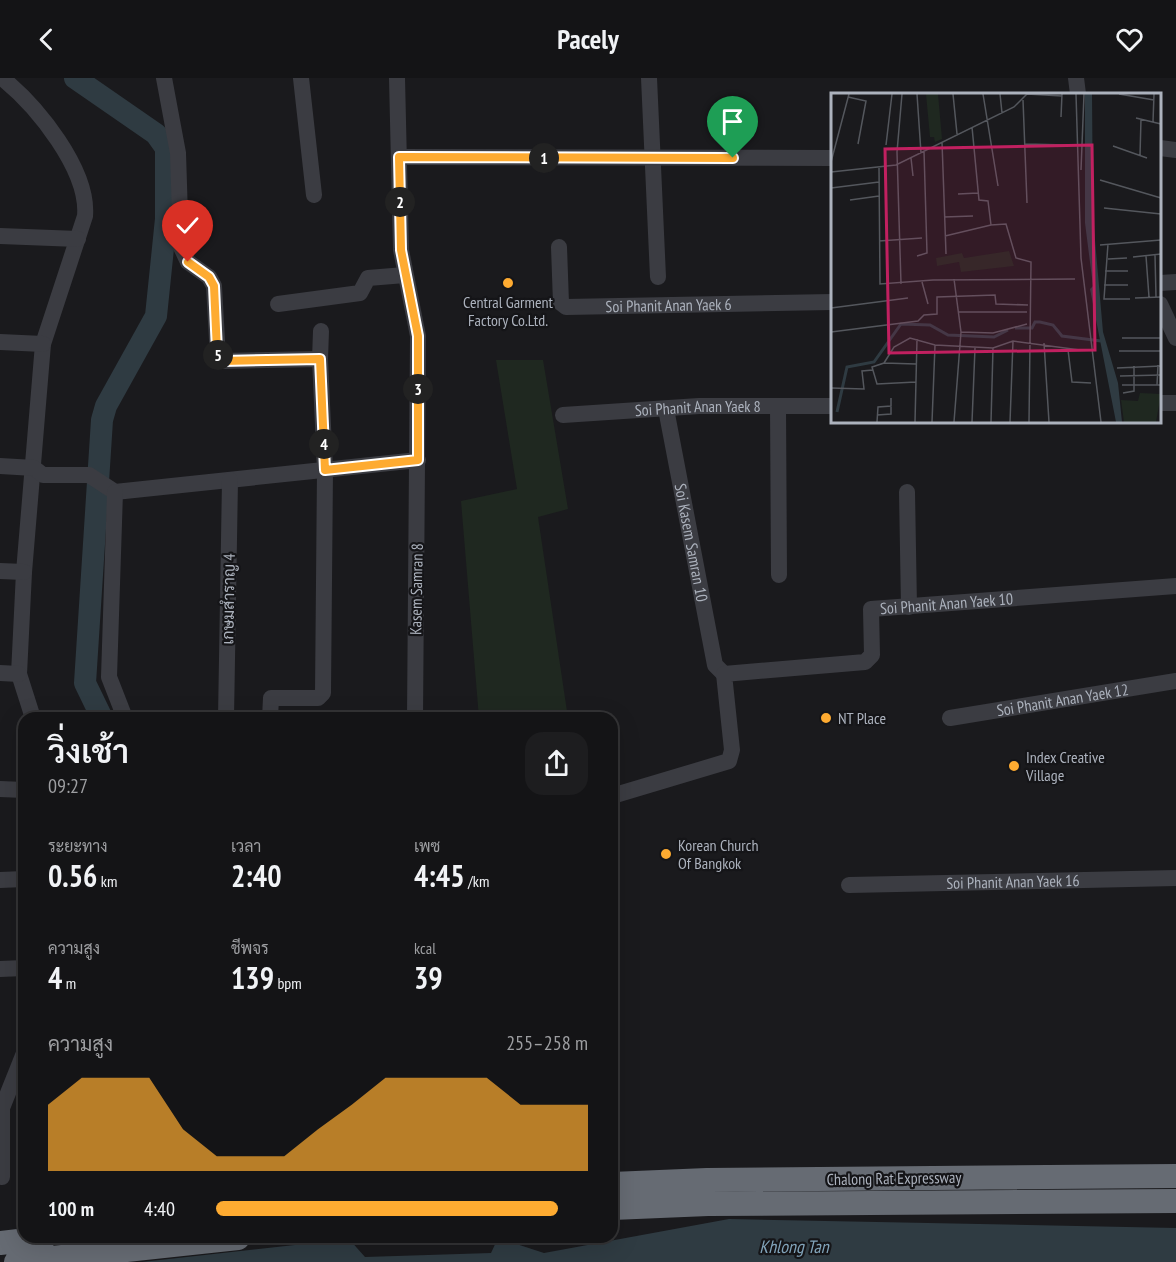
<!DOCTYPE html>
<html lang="th">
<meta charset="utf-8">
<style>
:root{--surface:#141416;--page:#1d1d1f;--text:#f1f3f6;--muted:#9d9ea1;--line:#333335;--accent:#feab31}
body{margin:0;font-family:"PT Sans Narrow",Sarabun,sans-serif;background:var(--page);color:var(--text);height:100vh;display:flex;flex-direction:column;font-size:22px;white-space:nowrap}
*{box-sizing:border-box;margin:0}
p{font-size:20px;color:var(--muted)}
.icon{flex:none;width:33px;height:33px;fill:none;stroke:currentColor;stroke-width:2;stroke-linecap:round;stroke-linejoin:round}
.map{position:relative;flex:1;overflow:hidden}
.sheet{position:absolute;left:18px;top:634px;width:600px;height:531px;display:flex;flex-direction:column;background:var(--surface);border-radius:18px;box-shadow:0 6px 24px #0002,0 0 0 2px var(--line)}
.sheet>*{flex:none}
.pin{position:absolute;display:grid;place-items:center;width:51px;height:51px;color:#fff;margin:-62px -26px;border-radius:50% 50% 50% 0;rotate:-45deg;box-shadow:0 0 6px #0007}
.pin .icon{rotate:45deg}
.km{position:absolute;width:30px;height:30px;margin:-15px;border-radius:50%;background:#222;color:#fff;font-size:16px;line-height:30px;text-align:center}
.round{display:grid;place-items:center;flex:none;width:63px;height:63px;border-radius:18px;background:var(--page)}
.headline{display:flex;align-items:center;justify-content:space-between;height:102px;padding:0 30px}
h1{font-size:33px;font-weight:600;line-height:45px}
.stats{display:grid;grid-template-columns:repeat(3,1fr);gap:9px;height:102px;padding:6px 30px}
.stats div{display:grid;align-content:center}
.stats b{font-size:30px;font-weight:600}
.stats small{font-size:16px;font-weight:400}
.stats p{font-size:16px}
.chart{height:168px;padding:12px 30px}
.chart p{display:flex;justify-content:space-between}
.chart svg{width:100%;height:108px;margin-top:6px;fill:var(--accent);opacity:.7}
ul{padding:0 30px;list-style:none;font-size:20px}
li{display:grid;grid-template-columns:96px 72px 1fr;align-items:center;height:45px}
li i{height:15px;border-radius:8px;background:var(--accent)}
header{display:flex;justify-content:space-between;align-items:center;height:78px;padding:0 30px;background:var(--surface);font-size:27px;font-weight:600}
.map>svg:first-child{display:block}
</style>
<header><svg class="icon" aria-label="back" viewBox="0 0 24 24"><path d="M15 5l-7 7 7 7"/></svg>Pacely<svg class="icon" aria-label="heart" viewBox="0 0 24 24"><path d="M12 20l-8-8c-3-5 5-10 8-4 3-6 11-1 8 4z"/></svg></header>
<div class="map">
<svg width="1176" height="1184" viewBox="0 0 1176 1184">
<rect width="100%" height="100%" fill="#1a1a1d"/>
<!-- green -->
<path fill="#1f2820" d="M496,282H543L568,431L538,439L568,640H479L461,423L517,411Z"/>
<!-- water -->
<path fill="#2f3b42" d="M729,1141L1176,1150V1184H142L349,1161L365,1179L491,1175L498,1160L544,1175Z"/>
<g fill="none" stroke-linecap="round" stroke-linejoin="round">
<!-- river -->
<path stroke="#2f3b42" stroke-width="22" d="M75,0L156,56L166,70V141L156,238L106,328L102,342L85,605L102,640"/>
<!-- minor -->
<g stroke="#3b3c42" stroke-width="16">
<path d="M2,0C37,28 89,92 85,138L43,266L24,494L19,596L33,640"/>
<path d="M164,0L178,75L181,169L188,184L209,199L214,208L218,280L222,283L320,281L325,392L323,615L318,620H271L270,640"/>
<path d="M301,0L314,117"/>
<path d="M397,0L401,172L418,258L415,640"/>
<path d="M649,0L658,199"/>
<path d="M1076,0L1078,16"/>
<path d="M1160,70L1176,72"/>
<path d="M399,79L832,80"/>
<path d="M0,158L78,161"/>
<path id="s1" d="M559,169L561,225L566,229L832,224"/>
<path d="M1160,205L1176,204"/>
<path d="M278,226L360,215L368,200L405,197"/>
<path d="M1160,226L1176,260"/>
<path d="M0,264L43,266"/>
<path d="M320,281L321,253"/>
<path d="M1160,325H1176"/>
<path d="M778,328L779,497"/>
<path id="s2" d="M666,331L715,587L724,596"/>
<path id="s3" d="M563,337L699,328H832"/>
<path d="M0,388L34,390L43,397H89L115,414L418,382"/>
<path d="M115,414L109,599L125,640"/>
<path d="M907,414L909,529"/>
<path d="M0,493L24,494"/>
<path d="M0,595L19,596"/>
<path d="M226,640L230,402"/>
<path id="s4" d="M950,640L1176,603"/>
<path d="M0,711L24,712"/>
<path id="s5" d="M612,718L729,683L732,672L724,596L865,584L872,577L871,531L1176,508"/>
<path d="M0,802L24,801"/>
<path id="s6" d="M849,807L1176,800"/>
<path d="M0,891L24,890"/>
<path d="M2,1099V1030L24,975"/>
</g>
<!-- highway -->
<path stroke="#666b73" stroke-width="24" d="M612,1106L707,1102L1176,1098
M612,1130L708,1126L1176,1123
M0,1165L44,1160
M16,1184L238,1160"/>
</g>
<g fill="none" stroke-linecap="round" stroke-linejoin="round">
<!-- route casing -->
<g stroke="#fff" stroke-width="12">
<path id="route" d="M188,184L209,199L214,208L217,273L222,283L320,281L325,392L418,382V258L401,172L399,79L733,80"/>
</g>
<!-- route -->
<use href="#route" stroke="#feab31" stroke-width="8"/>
</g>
<!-- markers -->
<g fill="#feab31" stroke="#151518" stroke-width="2">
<circle cx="508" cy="205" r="6"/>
<circle cx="826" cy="640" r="6"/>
<circle cx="1014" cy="688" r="6"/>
<circle cx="666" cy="776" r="6"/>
</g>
<g text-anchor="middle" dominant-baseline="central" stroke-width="4.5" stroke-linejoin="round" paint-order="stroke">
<!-- poi labels -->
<g font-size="16" fill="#acb2bd" stroke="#151518" text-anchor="start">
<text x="508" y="224" text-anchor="middle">Central Garment<tspan x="508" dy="18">Factory Co.Ltd.</tspan></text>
<text x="838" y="640">NT Place</text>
<text x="1026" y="679">Index Creative<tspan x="1026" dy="18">Village</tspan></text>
<text x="678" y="767">Korean Church<tspan x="678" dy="18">Of Bangkok</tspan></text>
</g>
<!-- street labels -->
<g font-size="16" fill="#acb2bd" stroke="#151518">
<text stroke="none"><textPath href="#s1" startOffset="165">Soi Phanit Anan Yaek 6</textPath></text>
<text stroke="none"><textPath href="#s3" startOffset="135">Soi Phanit Anan Yaek 8</textPath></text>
<text stroke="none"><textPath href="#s2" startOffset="136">Soi Kasem Samran 10</textPath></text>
<text transform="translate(416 511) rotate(-89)">Kasem Samran 8</text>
<text transform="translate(228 521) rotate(-89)">เกษมสำราญ 4</text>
<text stroke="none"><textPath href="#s5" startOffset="483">Soi Phanit Anan Yaek 10</textPath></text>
<text stroke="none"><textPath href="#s4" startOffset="114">Soi Phanit Anan Yaek 12</textPath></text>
<text stroke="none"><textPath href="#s6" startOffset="164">Soi Phanit Anan Yaek 16</textPath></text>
<text transform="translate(894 1100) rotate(-1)">Chalong Rat Expressway</text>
</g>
<!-- water labels -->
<g font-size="18" font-style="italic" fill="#81a3b9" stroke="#151518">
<text x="794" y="1168">Khlong Tan</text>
</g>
</g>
<!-- overview -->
<g transform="translate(831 15)">
<rect width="330" height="330" fill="#1a1a1d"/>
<path d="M95,1H107L111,46L104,49L103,44H99ZM178,158L183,173L130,179L128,169L106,173L105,165L131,160L133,165ZM309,300L330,301L325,329H293L290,307L307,308Z" fill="#1f2820"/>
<path d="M254,1H261L262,124L272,239L287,290L291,329H285L259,196L262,193L254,130Z" fill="#2f3b42"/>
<path fill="none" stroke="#2f3b42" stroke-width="3" d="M184,235H201L204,229H209L222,232L231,243L270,248M6,319L16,274L43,269L70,231L99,232L117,242L163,244L177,237"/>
<path fill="none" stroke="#54575d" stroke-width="1.5" d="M86,1L90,60M122,1L126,41M152,1L167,93M169,1L171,20M245,1L250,165L270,329M288,1L323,7M17,4L35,8L27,51M192,7L196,110M230,24L231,1M305,25L330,31M322,29L323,1M141,34L148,107L157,108L160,132L175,131L185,165L200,169L198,329M111,49L115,161M194,51L236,52M55,52L61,1M282,53L316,65M309,62L310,26M80,65L82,83M0,69L18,1M48,74L49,191L102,187L244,186M250,77L253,1M0,79L65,72L183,14L196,1L231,3M269,87L330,105M0,95L48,89M127,101L147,100M19,107L48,103M273,115L330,121M113,124L142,123M114,143L160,132M48,148L91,145M277,151L273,206H299M269,152L330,147M324,162L325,204M86,163L96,160L93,58M315,163L318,204M302,164L330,161M277,166L296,165M274,178H297M91,189L97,211M70,191L66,59L71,1M273,192H297M304,205L330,204M0,215L77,205M127,219H196M0,239L87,228L93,222L106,221V204L164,202L165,211L197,212M130,239L162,240L196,231M291,245H330M213,250L218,329M237,257L241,289L260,290M288,258H330M53,270L85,271M286,275L330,273M289,283L330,282M85,289L46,291L41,274L53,270L63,254L79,245L104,252L162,255L182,248L249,257M291,292H330M326,292L327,272M0,295L33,296L31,278L42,277M292,300L303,298V273M46,322L60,321V313M46,329L47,314L60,313V305M84,329L86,246M101,329L104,252M123,329L130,239L123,186M141,329L144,255M160,329L162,255M179,329L182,248"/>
<path fill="#c12060" fill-opacity="0.15" stroke="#c12060" stroke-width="3" d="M261,52L264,257L58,260L54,56Z"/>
<rect width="330" height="330" fill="none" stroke="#acb2bd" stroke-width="3"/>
</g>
</svg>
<div class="pin" style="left:733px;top:80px;background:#1e9e55"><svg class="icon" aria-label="arrive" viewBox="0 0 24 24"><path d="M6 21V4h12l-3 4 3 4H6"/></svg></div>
<div class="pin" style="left:188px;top:184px;background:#d93025"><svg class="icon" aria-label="check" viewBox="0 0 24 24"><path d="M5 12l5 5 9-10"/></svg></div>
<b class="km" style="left:544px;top:80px">1</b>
<b class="km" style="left:400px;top:124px">2</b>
<b class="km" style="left:418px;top:311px">3</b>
<b class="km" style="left:324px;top:366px">4</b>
<b class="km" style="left:218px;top:277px">5</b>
<section class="sheet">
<div class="headline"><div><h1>วิ่งเช้า</h1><p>09:27</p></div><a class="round"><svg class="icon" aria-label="share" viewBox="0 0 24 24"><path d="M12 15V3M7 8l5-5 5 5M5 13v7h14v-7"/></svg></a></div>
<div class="stats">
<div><p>ระยะทาง</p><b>0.56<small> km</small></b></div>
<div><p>เวลา</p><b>2:40</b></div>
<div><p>เพซ</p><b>4:45<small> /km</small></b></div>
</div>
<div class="stats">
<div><p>ความสูง</p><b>4<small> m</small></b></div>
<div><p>ชีพจร</p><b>139<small> bpm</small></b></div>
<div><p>kcal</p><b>39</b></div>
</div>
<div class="chart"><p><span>ความสูง</span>255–258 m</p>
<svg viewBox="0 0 160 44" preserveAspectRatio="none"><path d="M0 44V17L10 6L20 6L30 6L40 27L50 38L60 38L70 38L80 27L90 17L100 6L110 6L120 6L130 6L140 17L150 17L160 17V44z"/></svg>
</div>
<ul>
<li><b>100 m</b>4:40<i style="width:92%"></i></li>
</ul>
</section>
</div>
